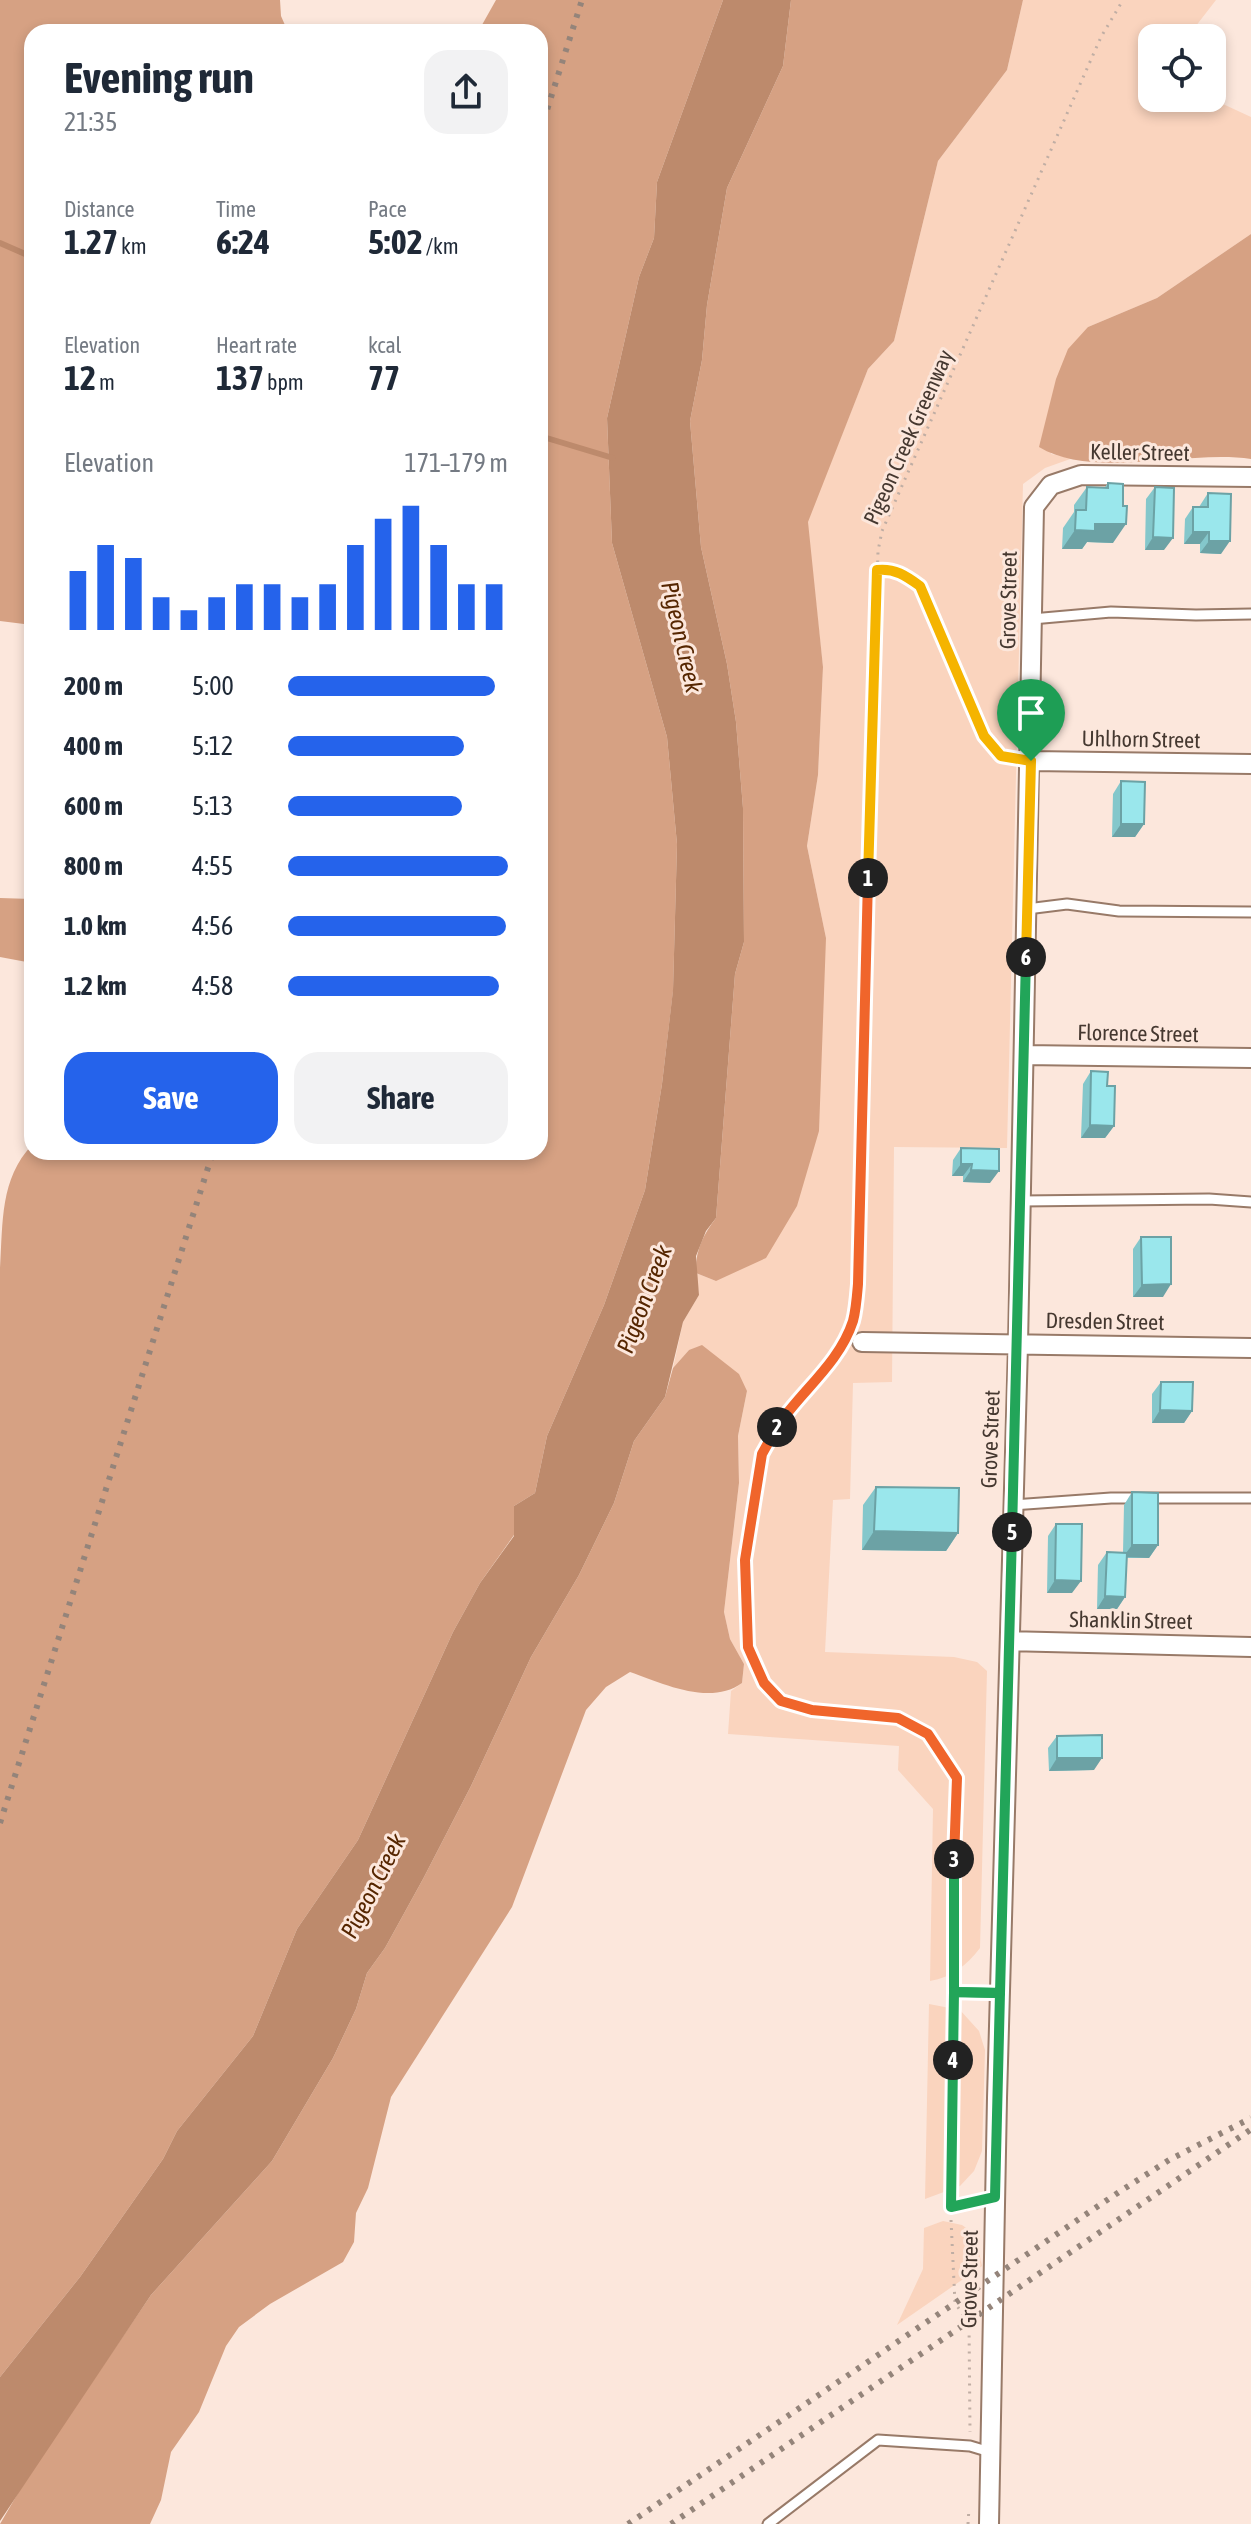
<!DOCTYPE html>
<meta charset="utf-8">
<style>
:root{--surface:#fff;--page:#f2f2f3;--text:#1f2937;--muted:#747a83;--accent:#2563eb}
body{margin:0;font-family:"Asap Condensed",sans-serif;background:var(--page);color:var(--text);height:100vh;display:flex;flex-direction:column;font-size:30px;white-space:nowrap}
*{box-sizing:border-box;margin:0}
p{font-size:26px;color:var(--muted)}
.icon{flex:none;width:44px;height:44px;fill:none;stroke:currentColor;stroke-width:2;stroke-linecap:round;stroke-linejoin:round}
.map{position:relative;flex:1;overflow:hidden}
.side{position:absolute;left:24px;top:24px;width:524px;height:1136px;display:flex;flex-direction:column;background:var(--surface);border-radius:24px;box-shadow:0 4px 12px #0003}
.side>*{flex:none}
.tools{position:absolute;left:1138px;top:24px;display:grid;gap:16px}
.tools a{display:grid;place-items:center;width:88px;height:88px;border-radius:16px;background:var(--surface);box-shadow:0 4px 12px #0003;font-size:40px}
.pin{position:absolute;display:grid;place-items:center;width:68px;height:68px;color:#fff;margin:-82px -34px;border-radius:50% 50% 50% 0;rotate:-45deg;box-shadow:0 0 8px #0007}
.pin .icon{rotate:45deg}
.km{position:absolute;width:40px;height:40px;margin:-20px;border-radius:50%;background:#222;color:#fff;font-size:22px;line-height:40px;text-align:center}
.round{display:grid;place-items:center;flex:none;width:84px;height:84px;border-radius:24px;background:var(--page)}
.summary{display:flex;align-items:center;justify-content:space-between;height:136px;padding:0 40px}
h1{font-size:44px;font-weight:700;line-height:60px}
.metrics{display:grid;grid-template-columns:repeat(3,1fr);gap:12px;height:136px;padding:8px 40px}
.metrics div{display:grid;align-content:center}
.metrics b{font-size:34px;font-weight:700}
.metrics small{font-size:22px;font-weight:400}
.metrics p{font-size:22px}
.chart{height:224px;padding:16px 40px}
.chart p{display:flex;justify-content:space-between}
.chart svg{width:100%;height:144px;margin-top:8px;stroke:var(--accent);stroke-width:6}
.action{display:flex;gap:16px;margin-top:auto;padding:16px 40px}
.action a{flex:1;height:92px;border-radius:24px;background:var(--accent);color:#fff;font-size:32px;font-weight:700;line-height:92px;text-align:center}
.action a+a{background:var(--page);color:var(--text)}
ul{padding:0 40px;list-style:none;font-size:26px}
li{display:grid;grid-template-columns:128px 96px 1fr;align-items:center;height:60px}
li i{height:20px;border-radius:10px;background:var(--accent)}
.map>svg:first-child{display:block}
</style>
<div class="map">
<svg width="1251" height="2524" viewBox="0 0 1251 2524">
<rect width="100%" height="100%" fill="#fce7dc"/>
<!-- green -->
<path fill="#fad4be" d="M1023,0H1216L1192,31L1191,38H1152V98H1210L1251,117V234L1157,298L1088,327L1051,454L1073,458L1045,468L1023,484L1007,1148L894,1147L892,1382L853,1383L850,1499L833,1500L825,1652L954,1657L977,1662L987,1671L980,1948C966,1966 952,1977 930,1981L933,1809L898,1770L899,1746L728,1734L731,1691L742,1683L744,1664L730,1639L724,1612L739,1483L738,1436L747,1391L689,1350L673,1368L683,1322L699,1295L696,1273L716,1281L826,938L807,846L818,775L823,667L807,522L868,369L894,341L938,161L1007,70Z
M929,2004L960,2010L979,2031L985,2050L982,2151L974,2171L960,2186L925,2199Z
M943,2221L962,2225L975,2234L982,2266L897,2325L923,2269L924,2228Z"/>
<!-- forest -->
<path fill="#d6a183" d="M0,0H280L281,16L288,32H32V625L0,621Z
M496,0H723L657,182L654,238L639,277L607,418L612,543L667,737L677,844L673,991L662,1084L645,1190L604,1305L547,1436L535,1493L514,1506V1535L480,1583L453,1632L358,1840L297,1929L253,2036L177,2131L163,2159L80,2277L0,2377V1268C3,1221 0,1179 32,1145V1152H540V32H478Z
M791,0H1023L1007,70L938,161L894,341L868,369L808,522L823,667L818,775L807,846L826,938L819,1131L797,1206L766,1258L716,1281L696,1273C695,1251 703,1235 716,1218L735,974L744,942L743,808L736,722L727,664L701,547L690,421L702,360L707,305L727,188L783,66Z
M1251,234V459C1190,449 1093,480 1039,447L1056,379L1068,349L1088,327L1157,298Z
M0,898L32,899V963L0,957Z
M702,1345L739,1374L747,1391L738,1436L739,1483L724,1612L730,1639L744,1664L742,1683C710,1706 664,1684 630,1672L606,1687L586,1710L512,1907L391,2097L368,2188L356,2213L354,2242L343,2262L270,2304L239,2327L226,2346L199,2412L171,2452L161,2500L150,2524H0L28,2476L151,2295L272,2161L333,2058L356,2009L367,1973L385,1948L423,1879L471,1786L531,1657L579,1575L614,1503L634,1441L665,1397L673,1368L689,1350Z"/>
<!-- water -->
<path fill="#bd8a6c" d="M723,0H791L783,66L727,188L707,305L702,360L690,421L701,547L727,664L736,722L743,808L744,942L735,974L716,1218L706,1231L696,1256L699,1295L683,1322L665,1397L634,1441L614,1503L579,1575L531,1657L471,1786L423,1879L385,1948L367,1973L356,2009L333,2058L272,2161L151,2295L0,2521V2377L80,2277L163,2159L177,2131L253,2036L297,1929L358,1840L453,1632L480,1583L514,1536V1506L535,1493L547,1436L604,1305L645,1190L662,1084L673,990L677,844L667,737L612,543L607,418L639,277L654,238L657,182Z"/>
<g fill="none" stroke-linecap="round" stroke-linejoin="round">
<!-- stream -->
<path stroke="#bd8a6c" stroke-width="6" d="M0,243L32,257
M540,436L613,458"/>
<!-- service casing -->
<g stroke="#987a68" stroke-width="13">
<path id="service" d="M1032,619L1111,612L1196,615L1251,614
M1027,909L1067,904L1119,911L1251,912
M1021,1201L1209,1199L1251,1202
M1012,1505L1111,1498H1251
M954,1992L1000,1993
M951,2207L995,2197
M768,2524L878,2440L970,2446L990,2452"/>
</g>
<!-- minor casing -->
<g stroke="#987a68" stroke-width="22">
<path id="minor" d="M1031,761L1251,764
M1024,1055L1251,1058
M862,1342L1251,1348
M1010,1641L1251,1647
M989,2524L997,2098L1018,1345L1034,507L1051,485L1081,475L1251,477"/>
</g>
<!-- path -->
<path stroke="#c0aea4" stroke-width="3" stroke-dasharray="2 6" stroke-linecap="butt" d="M877,570C895,568 906,576 920,586L984,736L1001,756L1013,758
M849,1329L853,1320L858,1284L878,551L882,531L1101,37L1123,0
M843,1343L821,1376L778,1424L762,1454L745,1560L748,1647L764,1683L781,1701L812,1710L898,1718L928,1734L957,1778L954,1977
M951,2193L953,2004
M951,2220L955,2303L969,2323L970,2432
M968,2524L969,2508"/>
<!-- service -->
<use href="#service" stroke="#fff" stroke-width="9"/>
<!-- minor -->
<use href="#minor" stroke="#fff" stroke-width="18"/>
<!-- rail -->
<path stroke="#94847a" stroke-width="6" stroke-dasharray="4 8" stroke-linecap="butt" d="M540,132L582,0
M0,1823L213,1152
M628,2524L1119,2192L1169,2160L1251,2118
M671,2524L1250,2130"/>
</g>
<!-- wall -->
<path fill="#84c7cb" d="M1108,483L1113,543L1087,542L1082,549H1062L1063,528L1074,512V505L1087,487H1105Z
M1155,487L1164,550H1145L1146,499Z
M1208,493L1221,554L1200,553V544H1184L1185,519L1193,507H1199Z
M1121,781L1144,824L1135,837H1112L1113,794Z
M1091,1071L1107,1086L1114,1126L1105,1138H1081L1083,1084Z
M961,1148L990,1183L963,1182V1176H952L953,1160Z
M1141,1237L1163,1297H1133V1249Z
M1161,1382L1192,1411L1184,1423H1152V1394Z
M876,1487L958,1533L946,1551L862,1550L863,1505Z
M1132,1492L1158,1545L1149,1558H1127L1125,1597L1117,1609H1097L1098,1565L1107,1552L1123,1553L1124,1505Z
M1056,1524L1072,1593H1047L1048,1536Z
M1057,1736L1094,1770L1049,1771L1048,1748Z"/>
<!-- shaded-wall -->
<path fill="#6ca2a5" d="M1095,524H1126L1113,543L1087,542L1082,549H1062L1075,530Z
M1193,532H1209L1200,544H1184Z
M1153,537L1173,538L1164,550H1145Z
M1209,541H1230L1221,554L1200,553Z
M1121,824H1144L1135,837H1112Z
M1090,1125L1114,1126L1105,1138H1081Z
M961,1164H972L963,1176H952Z
M971,1170L999,1171L990,1183L963,1182Z
M1171,1284L1163,1297H1133L1142,1285Z
M1160,1410L1192,1411L1184,1423H1152Z
M874,1531L958,1533L946,1551L862,1550Z
M1132,1545H1158L1149,1558L1123,1557Z
M1055,1580L1081,1581L1072,1593H1047Z
M1105,1596L1125,1597L1117,1609H1097Z
M1057,1758H1102L1094,1770L1049,1771Z"/>
<!-- building -->
<path fill="#9ae7ec" stroke="#6ca2a5" stroke-width="2" d="M1108,483L1123,484V506H1127L1126,524H1095V531L1075,530L1076,510H1086L1087,487L1108,488Z
M1155,487L1174,488L1173,538L1153,537Z
M1208,493L1231,494L1230,541H1209V532H1193V507H1208Z
M1121,781L1145,782L1144,824H1121Z
M1091,1071L1108,1072L1107,1086H1115L1114,1126L1090,1125Z
M961,1148L999,1149V1171L971,1170L972,1164H961Z
M1141,1237H1171V1284L1142,1285Z
M1161,1382H1193L1192,1411L1160,1410Z
M876,1487L959,1488L958,1533L874,1531Z
M1132,1492L1158,1493V1545H1132Z
M1056,1524H1082L1081,1581L1055,1580Z
M1107,1552L1127,1553L1125,1597L1105,1596Z
M1102,1735V1758H1057V1736Z"/>
<g fill="none" stroke-linecap="round" stroke-linejoin="round">
<!-- split-1 casing -->
<g stroke="#fff" stroke-width="16">
<path id="split-1" d="M868,878L877,570C895,568 906,576 920,586L984,736L1001,756L1031,761"/>
</g>
<!-- split-2 casing -->
<g stroke="#fff" stroke-width="16">
<path id="split-2" d="M777,1427C801,1391 839,1364 853,1321C856,1310 857,1296 858,1284L868,878"/>
</g>
<!-- split-3 casing -->
<g stroke="#fff" stroke-width="16">
<path id="split-3" d="M777,1427L762,1454L745,1560L748,1647L764,1683L781,1701L812,1710L898,1718L928,1734L957,1778L954,1859"/>
</g>
<!-- split-4 casing -->
<g stroke="#fff" stroke-width="16">
<path id="split-4" d="M953,2060L951,2207L995,2197L1000,1993L954,1992V1859"/>
</g>
<!-- split-5 casing -->
<g stroke="#fff" stroke-width="16">
<path id="split-5" d="M953,2060L954,1992L1000,1993L1012,1532"/>
</g>
<!-- split-6 casing -->
<g stroke="#fff" stroke-width="16">
<path id="split-6" d="M1012,1532L1026,957"/>
</g>
<!-- split-7 casing -->
<g stroke="#fff" stroke-width="16">
<path id="split-7" d="M1026,957L1031,761"/>
</g>
<!-- split-1 -->
<use href="#split-1" stroke="#f5b400" stroke-width="10"/>
<!-- split-2 -->
<use href="#split-2" stroke="#f0652b" stroke-width="10"/>
<!-- split-3 -->
<use href="#split-3" stroke="#f0652b" stroke-width="10"/>
<!-- split-4 -->
<use href="#split-4" stroke="#22a559" stroke-width="10"/>
<!-- split-5 -->
<use href="#split-5" stroke="#22a559" stroke-width="10"/>
<!-- split-6 -->
<use href="#split-6" stroke="#22a559" stroke-width="10"/>
<!-- split-7 -->
<use href="#split-7" stroke="#f5b400" stroke-width="10"/>
</g>
<g text-anchor="middle" dominant-baseline="central" stroke-width="6" stroke-linejoin="round" paint-order="stroke">
<!-- street labels -->
<g font-size="22" fill="#453830" stroke="#fce7dc">
<text transform="translate(908 437) rotate(-66)">Pigeon Creek Greenway</text>
<text transform="translate(1140 452) rotate(1)">Keller Street</text>
<text transform="translate(1008 600) rotate(-89)">Grove Street</text>
<text transform="translate(1141 739) rotate(1)">Uhlhorn Street</text>
<text transform="translate(1138 1033) rotate(1)">Florence Street</text>
<text transform="translate(1105 1321) rotate(1)">Dresden Street</text>
<text transform="translate(990 1439) rotate(-88)">Grove Street</text>
<text transform="translate(1131 1620) rotate(1)">Shanklin Street</text>
<text transform="translate(969 2279) rotate(-89)">Grove Street</text>
</g>
<!-- water labels -->
<g font-size="24" font-style="italic" fill="#562601" stroke="#fce7dc">
<text transform="translate(682 637) rotate(77)">Pigeon Creek</text>
<text transform="translate(644 1299) rotate(-69)">Pigeon Creek</text>
<text transform="translate(373 1886) rotate(-63)">Pigeon Creek</text>
</g>
</g>
</svg>
<div class="tools">
<a><svg class="icon" aria-label="locate" viewBox="0 0 24 24"><circle cx="12" cy="12" r="6"/><path d="M12 2v4M12 18v4M2 12h4M18 12h4"/></svg></a>
</div>
<div class="pin" style="left:1031px;top:761px;background:#1e9e55"><svg class="icon" aria-label="arrive" viewBox="0 0 24 24"><path d="M6 21V4h12l-3 4 3 4H6"/></svg></div>
<b class="km" style="left:868px;top:878px">1</b>
<b class="km" style="left:777px;top:1427px">2</b>
<b class="km" style="left:954px;top:1859px">3</b>
<b class="km" style="left:953px;top:2060px">4</b>
<b class="km" style="left:1012px;top:1532px">5</b>
<b class="km" style="left:1026px;top:957px">6</b>
<section class="side">
<div class="summary"><div><h1>Evening run</h1><p>21:35</p></div><a class="round"><svg class="icon" aria-label="share" viewBox="0 0 24 24"><path d="M12 15V3M7 8l5-5 5 5M5 13v7h14v-7"/></svg></a></div>
<div class="metrics">
<div><p>Distance</p><b>1.27<small> km</small></b></div>
<div><p>Time</p><b>6:24</b></div>
<div><p>Pace</p><b>5:02<small> /km</small></b></div>
</div>
<div class="metrics">
<div><p>Elevation</p><b>12<small> m</small></b></div>
<div><p>Heart rate</p><b>137<small> bpm</small></b></div>
<div><p>kcal</p><b>77</b></div>
</div>
<div class="chart"><p><span>Elevation</span>171–179 m</p>
<svg viewBox="0 0 160 44" preserveAspectRatio="none"><path d="M5 44V26M15 44V18M25 44V22M35 44V34M45 44V38M55 44V34M65 44V30M75 44V30M85 44V34M95 44V30M105 44V18M115 44V10M125 44V6M135 44V18M145 44V30M155 44V30"/></svg>
</div>
<ul>
<li><b>200 m</b>5:00<i style="width:94%"></i></li>
<li><b>400 m</b>5:12<i style="width:80%"></i></li>
<li><b>600 m</b>5:13<i style="width:79%"></i></li>
<li><b>800 m</b>4:55<i style="width:100%"></i></li>
<li><b>1.0 km</b>4:56<i style="width:99%"></i></li>
<li><b>1.2 km</b>4:58<i style="width:96%"></i></li>
</ul>
<div class="action"><a>Save</a><a>Share</a></div>
</section>
</div>
